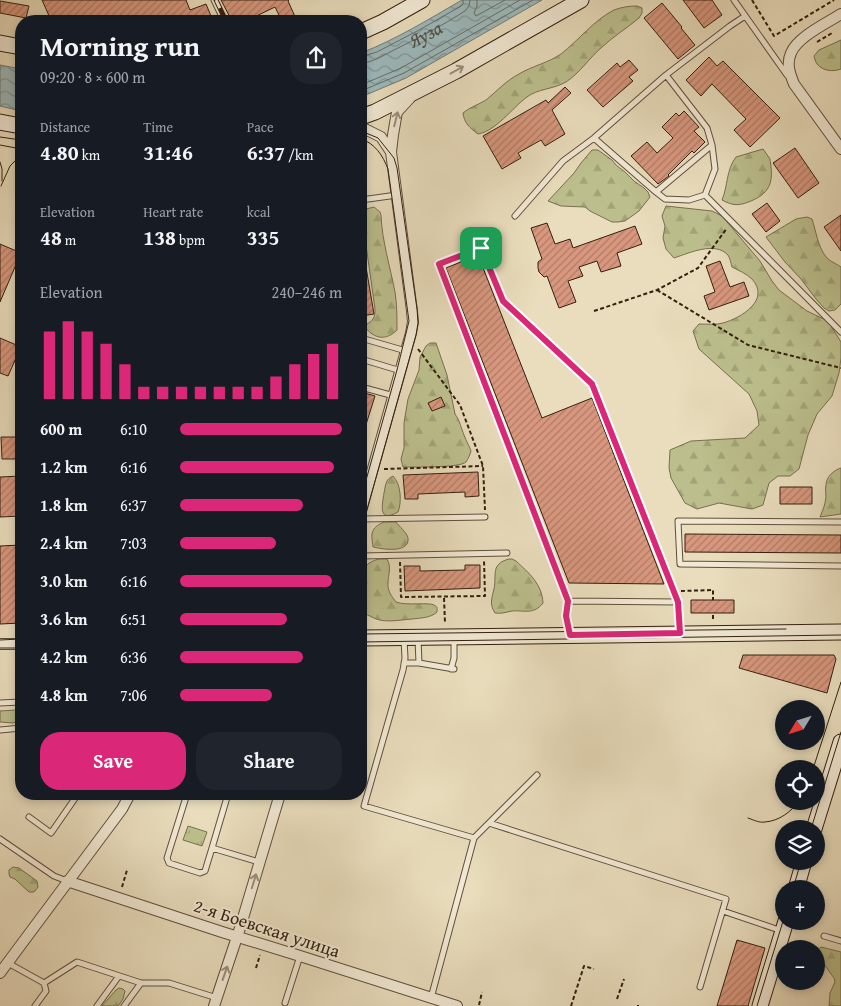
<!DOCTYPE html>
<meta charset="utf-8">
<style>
:root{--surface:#171b24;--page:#20242c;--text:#f1f3f6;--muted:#9ea1a6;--accent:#db2777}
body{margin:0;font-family:"Gentium Book Plus",serif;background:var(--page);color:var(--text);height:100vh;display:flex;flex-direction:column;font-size:19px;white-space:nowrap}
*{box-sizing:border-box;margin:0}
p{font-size:16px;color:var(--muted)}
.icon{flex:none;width:28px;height:28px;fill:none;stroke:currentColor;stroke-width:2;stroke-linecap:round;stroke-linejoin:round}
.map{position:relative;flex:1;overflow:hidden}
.panel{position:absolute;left:15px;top:15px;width:352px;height:785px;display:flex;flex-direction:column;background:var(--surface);border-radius:20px;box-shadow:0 2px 8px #0003}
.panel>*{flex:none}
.needle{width:32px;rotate:232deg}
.controls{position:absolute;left:775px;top:700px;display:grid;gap:10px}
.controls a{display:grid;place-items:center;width:50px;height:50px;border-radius:50%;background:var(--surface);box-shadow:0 2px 8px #0003;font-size:25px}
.pin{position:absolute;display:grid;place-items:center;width:42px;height:42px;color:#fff;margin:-21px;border-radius:10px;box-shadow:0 2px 8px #0006}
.round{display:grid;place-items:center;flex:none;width:52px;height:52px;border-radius:20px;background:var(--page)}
.summary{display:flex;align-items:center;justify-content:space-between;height:85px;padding:0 25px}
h1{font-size:28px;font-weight:700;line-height:38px}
.metrics{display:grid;grid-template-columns:repeat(3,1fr);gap:8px;height:85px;padding:5px 25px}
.metrics div{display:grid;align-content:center}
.metrics b{font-size:21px;font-weight:700}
.metrics small{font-size:14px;font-weight:400}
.metrics p{font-size:14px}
.chart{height:140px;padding:10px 25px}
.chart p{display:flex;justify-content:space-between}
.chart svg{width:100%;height:90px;margin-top:5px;stroke:var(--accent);stroke-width:6}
.action{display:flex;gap:10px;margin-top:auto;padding:10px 25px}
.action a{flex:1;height:58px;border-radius:20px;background:var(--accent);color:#fff;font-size:20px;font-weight:700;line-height:58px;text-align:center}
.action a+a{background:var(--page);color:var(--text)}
ul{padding:0 25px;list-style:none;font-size:16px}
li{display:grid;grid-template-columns:80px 60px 1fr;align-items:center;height:38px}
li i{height:12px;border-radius:6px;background:var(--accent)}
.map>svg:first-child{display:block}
</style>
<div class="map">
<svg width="841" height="1006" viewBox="0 0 841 1006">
<defs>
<pattern id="grass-tufts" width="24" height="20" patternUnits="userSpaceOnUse" patternTransform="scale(1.25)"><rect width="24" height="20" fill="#bcbf8d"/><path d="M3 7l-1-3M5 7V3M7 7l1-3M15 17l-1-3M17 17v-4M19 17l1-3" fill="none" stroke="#a2a478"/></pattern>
<pattern id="forest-firs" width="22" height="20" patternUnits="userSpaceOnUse" patternTransform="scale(1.25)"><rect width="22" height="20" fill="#bcbf8d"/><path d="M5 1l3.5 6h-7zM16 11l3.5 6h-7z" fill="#a2a478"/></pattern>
<pattern id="water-waves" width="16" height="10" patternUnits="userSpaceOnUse" patternTransform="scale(1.25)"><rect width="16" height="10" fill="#9cb9bc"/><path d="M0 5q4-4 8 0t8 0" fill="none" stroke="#809697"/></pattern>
<pattern id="building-hatch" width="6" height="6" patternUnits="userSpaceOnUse" patternTransform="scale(1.25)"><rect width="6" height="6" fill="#d8977e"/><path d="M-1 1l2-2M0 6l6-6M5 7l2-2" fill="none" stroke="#b07b66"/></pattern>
</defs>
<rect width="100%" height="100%" fill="#e9ddbd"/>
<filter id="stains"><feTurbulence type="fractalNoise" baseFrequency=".004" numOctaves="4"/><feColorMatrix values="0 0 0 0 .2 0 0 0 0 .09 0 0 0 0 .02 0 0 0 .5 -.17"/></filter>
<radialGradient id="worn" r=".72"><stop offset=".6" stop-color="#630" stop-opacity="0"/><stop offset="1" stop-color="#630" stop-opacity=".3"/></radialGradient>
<!-- grass -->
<path fill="url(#grass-tufts)" stroke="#786f4e" d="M188,826L207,832L202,846L183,840Z"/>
<!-- forest -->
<path fill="url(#forest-firs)" stroke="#786f4e" d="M637,6L642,8V13L639,18C627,28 614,36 602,47C590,57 580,73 566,82C554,89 537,89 527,97C512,108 496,131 478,134C470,128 464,123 463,113C470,107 478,105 486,100C497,91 507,80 519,74C532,66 548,63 561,54C579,40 594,20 614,10C622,7 629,6 637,6Z
M841,40V69C833,72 823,71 817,64C816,63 814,57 814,56L819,50Z
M763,149C765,152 768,156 770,159C770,161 771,165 771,167C773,184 768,194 751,201C739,206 733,206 722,200C728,186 726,170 736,157Z
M592,150H598L612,160L616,165L625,172L634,181L644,188L648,192L650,197L639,211L625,221L618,222H612L590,211L585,207L561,206L548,201L574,173L581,163Z
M666,206L712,211L722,216L760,261L772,281L779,290L807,311L828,321L841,342V358L839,373L832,396L817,414L808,435L799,469L790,476H778L769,483L763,505L752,509L719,503L697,509L685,503L671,478L669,468L670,450L691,441L745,438L759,425L757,411L749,394L699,349L693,331L699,324C707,324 716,325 723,323C741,318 771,300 752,279C747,274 738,270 732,267C731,263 730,258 728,255C715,241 689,253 674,258L666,249L663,238L665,226L662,216Z
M374,207L380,212L381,215C382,241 390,266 395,292C397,305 397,317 397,330C386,341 374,339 365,327C366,323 371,323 373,319C375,316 375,312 375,309L365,238L363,227L361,225V213L366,209Z
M807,217L812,219C816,231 818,248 827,258C831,262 837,264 841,267V304L835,310L829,311L824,308L816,299L801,279L785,262L766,237L796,219Z
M430,343H436L447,375L455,414C460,421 461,428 464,435C466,441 469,445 471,451C470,455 468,459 466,462C460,468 413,467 403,467L401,459L404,448V423L408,399L419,370L420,357L426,346Z
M841,468V514L820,517C823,510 825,505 826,497C826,493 825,489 826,485C826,477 834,470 841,468Z
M393,476C401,484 402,502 398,512C378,523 382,506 384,493C385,489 385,485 387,481C389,478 390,478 393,476Z
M384,522H396C399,526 407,533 408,538C410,554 381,549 373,547C371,534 370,528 384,522Z
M379,559H387C392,568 388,574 388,583C387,590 392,597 396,602C406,606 429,602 434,605C438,607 437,608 437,612C431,618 420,618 412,619C398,620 382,624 370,616C367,615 362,612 361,608C359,601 362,573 366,566C369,562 375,560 379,559Z
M509,559H512L516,561C529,573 542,584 543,603C534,615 524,610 512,611C506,612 502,614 495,613C489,604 492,598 494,589C497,575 490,564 509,559Z
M16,710L21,712V720L13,723L0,722V711Z
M13,867L19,868L37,881L38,887L34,892H29L15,879L10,877L9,874V870Z
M821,947L841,952V1006H829L830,993L835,982L834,978L818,956C817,952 817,950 821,947Z
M119,988L123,989L125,991L123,999L118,1006H102L116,990Z"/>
<!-- water -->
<path fill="url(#water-waves)" stroke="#727b76" d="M462,0H542L406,78L361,97V53C397,39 429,19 462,0Z
M0,65L21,69V111L0,106Z"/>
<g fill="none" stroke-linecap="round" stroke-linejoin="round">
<!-- shore -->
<g stroke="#686c65" stroke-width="1">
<path d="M477,0V6L474,13L476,16L505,0"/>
<path d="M361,57L377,52L421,29L461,6L463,4V0"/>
<path id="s1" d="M361,63C372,63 384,55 394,50C418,38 442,26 465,11L469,6L470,0"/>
<path d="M361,85L401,68L520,0"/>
<path d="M361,91L404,73L533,0"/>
</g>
</g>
<!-- building -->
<path fill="url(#building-hatch)" stroke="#341f0e" d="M42,0H186L190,10L206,4L213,21H57L54,16L50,18Z
M221,0H289L288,1L297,21H282L275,7L246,21H232Z
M683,0H712L722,15L704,28Z
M0,1L29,6L26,18L0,13Z
M662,3L682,27L681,28L695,45L678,59L644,18Z
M709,57L717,66L723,61L780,118L750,147L734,130L746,119L712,84L701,96L686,80Z
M629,60L638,70L629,77L633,81L603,107L587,90L617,63L620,67Z
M565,87L571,93L552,110L565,134L545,146L541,140L518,153L521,158L502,169L483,136L546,100L548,103Z
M684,111L699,127L694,131L705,142L694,153L692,151L668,175L669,176L658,184L631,156L647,142L657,153L673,138L662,127L676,113L679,116Z
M795,148L819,183L798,198L773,163Z
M767,203L780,221L766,232L752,214Z
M841,215V251L824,227Z
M547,223L555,244L570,239L573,248L635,226L642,244L617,253L621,266L601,272L597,261L579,267L583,276L568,281L576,302L559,308L547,276L544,277L539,272L538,268V262L542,259L531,228Z
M0,244L21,253L0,302Z
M478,255L542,418L592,398L664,584L569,583L446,268Z
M720,261L730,287L744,282L749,296L709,310L704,296L715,292L706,266Z
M366,267L374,314L361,316V268Z
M0,338L21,347L8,376L0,373Z
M361,392L375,396L363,434H361Z
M441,397L445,406L432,411L428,403Z
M1,437H21V459H2Z
M478,472L479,496L465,497V492L418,494V499H405L403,475Z
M21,476V516L0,517V477Z
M780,487H812V504H780Z
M685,534L841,535V553L685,552Z
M21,545V623L0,624V546Z
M465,565H480V588L405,591L404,566H420V571L465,570Z
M691,600H734V613H691Z
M743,655H834L836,659L827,693L739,668Z
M737,940L765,948L748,1006H717Z"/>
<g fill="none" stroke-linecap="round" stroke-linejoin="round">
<!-- lane casing -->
<g stroke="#614e3a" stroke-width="7">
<path id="lane" d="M214,0L224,21
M734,0L787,75
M666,75L730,26L745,16
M594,138L666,75L707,128L712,145
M656,192L665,199L689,200L705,195
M361,200L397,195
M515,216L563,161L594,138L656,192L712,145L715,169L705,195L841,332
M361,338L406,351
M361,359L401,371
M361,387L394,396
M361,519L485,517
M841,522L678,521L680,564L841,566
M361,556L507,553
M568,601L678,602L592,384L503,301L481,248L439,264L568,601L566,616L570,633
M678,602L680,633
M404,639L405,658L403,670L364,806L474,838
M418,639L419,663
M404,663H419L454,669
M451,669L454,658V640
M0,703L21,702
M0,730L21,728
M187,794L167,858L169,863L200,873L205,871L212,848
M228,794L212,848L259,862
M29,817L51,833L78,794
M489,823L726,899L700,987
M0,839L54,876L67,881
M723,911L782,931
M824,936L841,941
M8,963L44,983L46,991L35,1006
M44,983L77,962L141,983H169L217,998
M431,998L474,838L537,775
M285,1003L300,956
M97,1006L119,976
M124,1006L141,983"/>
</g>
<!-- street casing -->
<g stroke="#614e3a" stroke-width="12">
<path id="street" d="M841,14C827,23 797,37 791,53C786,64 790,74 794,84L841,149
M361,127L381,137L391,152
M361,511L411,333L413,322L412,311L391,152L393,135L397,112L410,98
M0,644H21
M67,881L222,932L300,956L457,1006
M0,973L122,809L130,794
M214,1006L240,928L280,794"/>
</g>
<!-- secondary casing -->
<g stroke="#341f0e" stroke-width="17">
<path id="secondary" d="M361,32L383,22L422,0
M0,43L21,47
M361,117L375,112L456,71L581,0
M0,122L21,126
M361,638L841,632
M814,829L841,742
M796,889L804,861
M760,1006L786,921"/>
</g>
<!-- path -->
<path stroke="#341f0e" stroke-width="2" stroke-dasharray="4 2.5" stroke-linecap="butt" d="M752,0L774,36L834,0
M817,42L832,33
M657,290L748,345L841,368
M594,311L657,290L698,268L727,228
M418,349L460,405L483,466L485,510
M384,469L483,466
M400,562L401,597L485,596L484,560
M681,591L713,590V600
M444,598L445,623
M713,619V613
M122,887L127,870
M256,968L260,955
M617,999L624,979
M479,1005L482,992
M571,1006L584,966L594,969
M638,1006V1005"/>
<!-- lane -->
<use href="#lane" stroke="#f1e9d4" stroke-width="5"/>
<!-- street -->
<use href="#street" stroke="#f1e9d4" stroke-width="10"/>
<!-- secondary -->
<use href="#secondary" stroke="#f1e9d4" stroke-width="15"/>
<!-- tram -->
<path stroke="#341f0e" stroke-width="1" d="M361,133H366L378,138L394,158L397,168L417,309L418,323L416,335L361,531
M0,137L21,140
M361,139C375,143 383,156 388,169L409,321L397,370L361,498
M0,145L21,149
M0,162L2,169V181
M1,186L10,166L21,155
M361,634L786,629
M0,640L21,639
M361,642L841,635
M0,648H21
M779,726L784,727
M813,769L841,682
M748,818C754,820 759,823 765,822C779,821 791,812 799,801
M811,829L841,732
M793,889L801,861
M757,1006L784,918"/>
<!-- rail casing -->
<g stroke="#341f0e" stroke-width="5">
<path id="rail" d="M216,0L226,21"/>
</g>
<!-- rail -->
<use href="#rail" stroke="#f1e9d4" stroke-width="3" stroke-dasharray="9" stroke-linecap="butt"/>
</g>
<!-- one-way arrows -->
<defs><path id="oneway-shaft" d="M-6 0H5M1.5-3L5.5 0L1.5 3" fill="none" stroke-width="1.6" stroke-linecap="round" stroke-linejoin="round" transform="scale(1.25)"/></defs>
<g stroke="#9c8e7b">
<use href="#oneway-shaft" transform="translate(457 70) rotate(-29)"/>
<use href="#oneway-shaft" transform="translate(396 119) rotate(-76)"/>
<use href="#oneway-shaft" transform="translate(254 881) rotate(-73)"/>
<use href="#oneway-shaft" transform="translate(225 973) rotate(-71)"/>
</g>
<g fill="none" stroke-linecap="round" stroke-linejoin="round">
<!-- route casing -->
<g stroke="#fff" stroke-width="10">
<path id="route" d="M481,248L503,301L592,384L678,602L680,633L570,635L566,616L568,601L439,264Z"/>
</g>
<!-- route -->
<use href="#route" stroke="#db2777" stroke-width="6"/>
</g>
<g text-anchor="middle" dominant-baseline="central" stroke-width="4" stroke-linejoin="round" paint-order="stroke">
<!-- street labels -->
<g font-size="18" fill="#341f0e" stroke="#f1e9d4">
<text transform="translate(267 928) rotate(18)">2-я Боевская улица</text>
</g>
<!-- water labels -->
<g font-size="19" font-style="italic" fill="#534d42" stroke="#f1e9d4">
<text stroke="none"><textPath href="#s1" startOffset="71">Яуза</textPath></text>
</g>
</g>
<rect width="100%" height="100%" filter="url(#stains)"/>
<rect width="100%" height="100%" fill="url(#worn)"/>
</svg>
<div class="controls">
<a><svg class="needle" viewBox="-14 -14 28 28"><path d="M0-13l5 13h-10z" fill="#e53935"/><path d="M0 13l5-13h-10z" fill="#9ea1a6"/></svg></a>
<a><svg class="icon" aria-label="locate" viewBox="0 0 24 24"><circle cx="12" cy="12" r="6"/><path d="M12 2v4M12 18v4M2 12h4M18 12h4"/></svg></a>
<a><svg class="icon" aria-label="layers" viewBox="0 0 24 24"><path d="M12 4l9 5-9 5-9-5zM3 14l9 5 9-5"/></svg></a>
<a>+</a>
<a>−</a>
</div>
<div class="pin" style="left:481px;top:248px;background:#1e9e55"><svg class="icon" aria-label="arrive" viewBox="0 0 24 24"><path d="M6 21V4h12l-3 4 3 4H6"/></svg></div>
<section class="panel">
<div class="summary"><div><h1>Morning run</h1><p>09:20 · 8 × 600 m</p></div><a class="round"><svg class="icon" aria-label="share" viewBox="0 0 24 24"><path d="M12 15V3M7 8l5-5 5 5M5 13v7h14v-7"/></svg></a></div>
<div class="metrics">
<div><p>Distance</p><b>4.80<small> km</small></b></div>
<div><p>Time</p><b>31:46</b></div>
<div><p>Pace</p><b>6:37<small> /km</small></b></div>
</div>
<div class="metrics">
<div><p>Elevation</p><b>48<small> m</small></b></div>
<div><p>Heart rate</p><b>138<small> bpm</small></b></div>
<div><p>kcal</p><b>335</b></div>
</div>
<div class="chart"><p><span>Elevation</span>240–246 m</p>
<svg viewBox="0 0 160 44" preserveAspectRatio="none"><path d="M5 44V11M15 44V6M25 44V11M35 44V17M45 44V27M55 44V38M65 44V38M75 44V38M85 44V38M95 44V38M105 44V38M115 44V38M125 44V33M135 44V27M145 44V22M155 44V17"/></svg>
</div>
<ul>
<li><b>600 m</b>6:10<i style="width:100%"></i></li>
<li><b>1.2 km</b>6:16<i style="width:95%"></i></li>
<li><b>1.8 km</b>6:37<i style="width:76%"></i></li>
<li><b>2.4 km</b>7:03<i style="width:59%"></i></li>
<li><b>3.0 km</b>6:16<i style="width:94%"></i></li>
<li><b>3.6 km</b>6:51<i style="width:66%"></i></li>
<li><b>4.2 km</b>6:36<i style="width:76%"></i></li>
<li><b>4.8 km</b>7:06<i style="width:57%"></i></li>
</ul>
<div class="action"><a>Save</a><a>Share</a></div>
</section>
</div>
